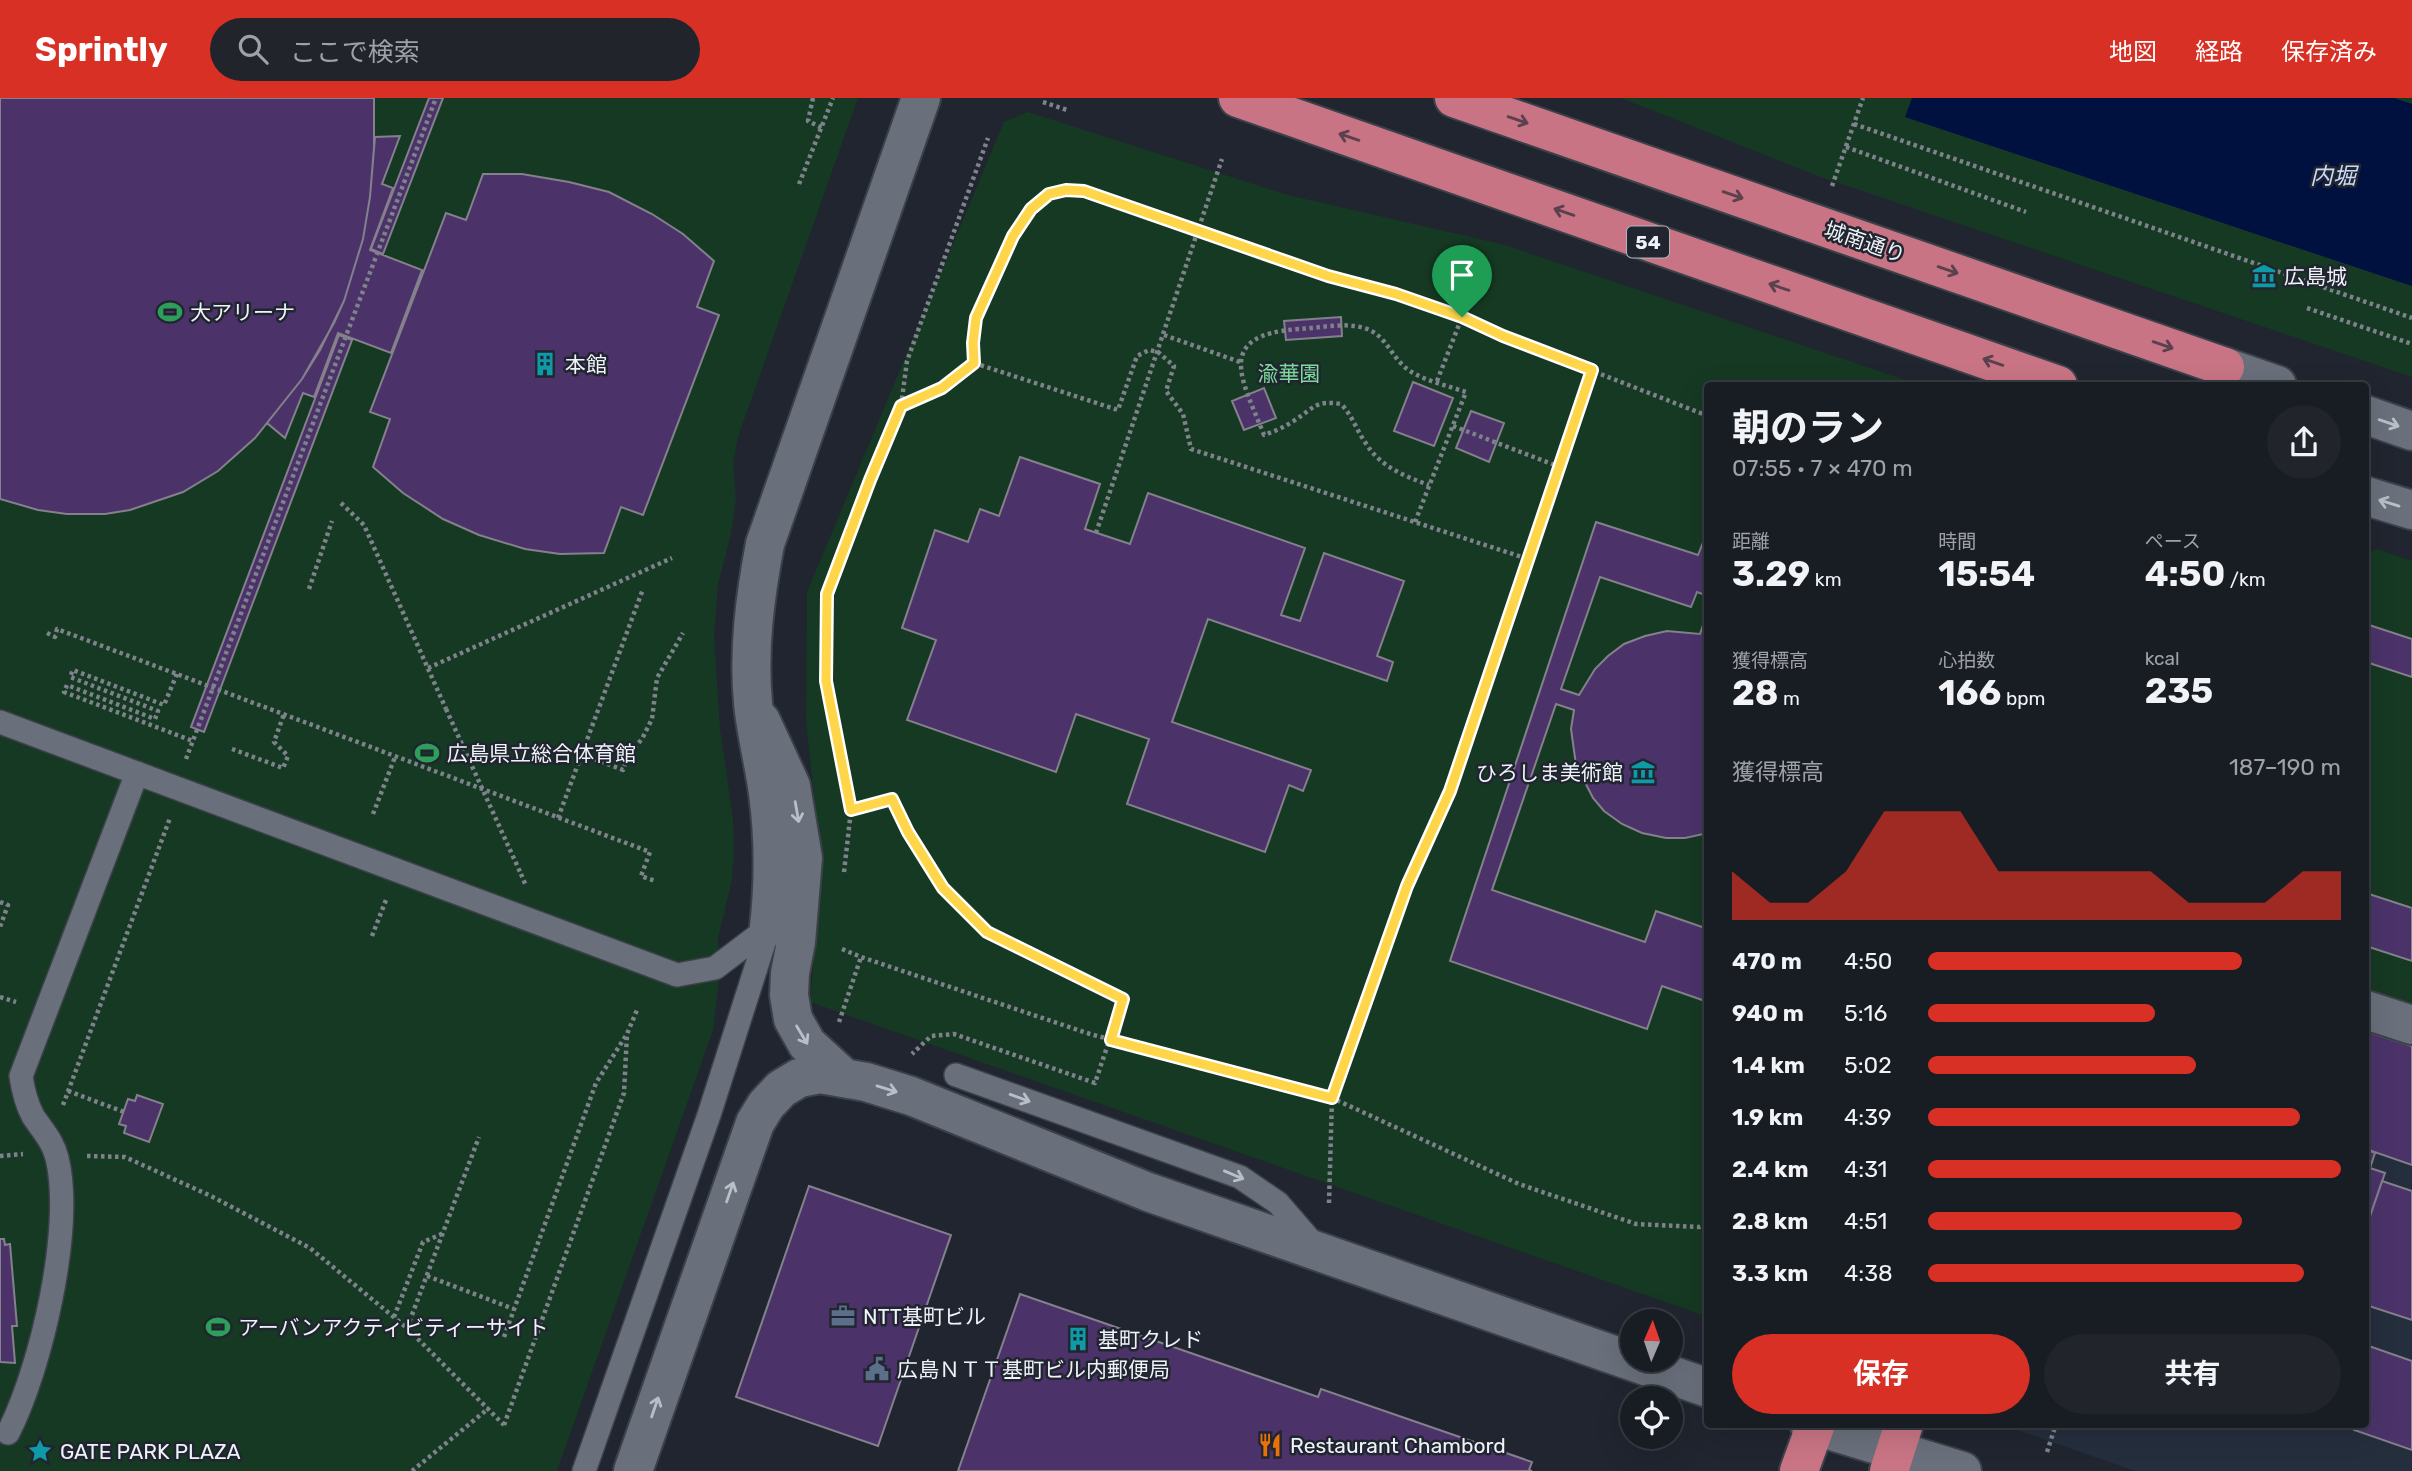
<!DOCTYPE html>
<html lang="ja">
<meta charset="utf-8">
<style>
:root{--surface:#181c23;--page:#21252b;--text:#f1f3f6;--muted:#9fa1a6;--line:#363a41;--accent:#d93025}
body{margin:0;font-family:Rubik,"Noto Sans JP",sans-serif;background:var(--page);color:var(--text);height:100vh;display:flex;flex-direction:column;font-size:26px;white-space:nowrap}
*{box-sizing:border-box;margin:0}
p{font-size:23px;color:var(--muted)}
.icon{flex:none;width:38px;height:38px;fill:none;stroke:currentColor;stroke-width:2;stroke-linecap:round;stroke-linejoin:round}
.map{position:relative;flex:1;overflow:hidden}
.details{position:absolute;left:1704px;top:284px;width:665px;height:1046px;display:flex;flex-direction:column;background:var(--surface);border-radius:7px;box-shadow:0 7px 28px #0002,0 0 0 2px var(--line)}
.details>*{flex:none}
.needle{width:46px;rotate:2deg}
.tools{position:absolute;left:1620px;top:1211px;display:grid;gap:14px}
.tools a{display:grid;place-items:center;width:63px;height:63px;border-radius:50%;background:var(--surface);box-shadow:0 7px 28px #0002,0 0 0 2px var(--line);font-size:35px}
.pin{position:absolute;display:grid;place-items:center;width:60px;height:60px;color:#fff;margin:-72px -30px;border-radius:50% 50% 50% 0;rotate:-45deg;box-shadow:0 0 7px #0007}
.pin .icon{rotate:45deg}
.round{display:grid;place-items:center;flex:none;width:74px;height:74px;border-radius:37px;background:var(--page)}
.overview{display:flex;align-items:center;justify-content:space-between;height:119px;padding:0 28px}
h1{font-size:38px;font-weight:700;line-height:52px}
.stats{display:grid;grid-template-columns:repeat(3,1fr);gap:10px;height:119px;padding:7px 28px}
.stats div{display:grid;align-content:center}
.stats b{font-size:35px;font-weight:700}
.stats small{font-size:19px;font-weight:400}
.stats p{font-size:19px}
.chart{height:196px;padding:14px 28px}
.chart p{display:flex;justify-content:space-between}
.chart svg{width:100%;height:126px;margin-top:7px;fill:var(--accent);opacity:.7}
.action{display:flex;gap:14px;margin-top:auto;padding:14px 28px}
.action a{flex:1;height:80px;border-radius:42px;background:var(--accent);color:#fff;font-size:28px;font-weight:700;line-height:80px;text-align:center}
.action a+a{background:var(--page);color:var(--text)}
ul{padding:0 28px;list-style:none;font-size:23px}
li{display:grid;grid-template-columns:112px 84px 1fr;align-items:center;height:52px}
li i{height:18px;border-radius:9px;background:var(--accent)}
header{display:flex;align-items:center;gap:42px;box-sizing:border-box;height:98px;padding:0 35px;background:var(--accent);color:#fff}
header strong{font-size:33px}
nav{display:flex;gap:38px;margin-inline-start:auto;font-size:24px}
.search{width:490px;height:63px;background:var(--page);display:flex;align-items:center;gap:18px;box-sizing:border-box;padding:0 24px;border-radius:38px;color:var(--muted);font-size:26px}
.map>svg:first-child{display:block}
</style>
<header>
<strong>Sprintly</strong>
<div class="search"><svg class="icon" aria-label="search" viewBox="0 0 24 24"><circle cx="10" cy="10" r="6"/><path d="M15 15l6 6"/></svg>ここで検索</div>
<nav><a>地図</a><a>経路</a><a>保存済み</a></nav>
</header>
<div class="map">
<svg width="2412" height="1373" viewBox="0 0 2412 1373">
<rect width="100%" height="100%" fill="#20252f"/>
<!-- built -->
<path fill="#252e3d" d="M2366,930L2412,946V1373H2135L2003,1327L2366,1326Z"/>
<!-- green -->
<path fill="#163923" d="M0,0H858L738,339L733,367L736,400L731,436L718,486L714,540L720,630L733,721L734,752L732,782L718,840L719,883L713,932L557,1373H0Z
M1621,0H2412V279L1818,78Z
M1028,14L1288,97L1505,147L1920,287H1708V1219L810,904L822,768L806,623L807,494L1004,24Z
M2377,451L2412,463V911L2366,895V457Z"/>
<!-- water -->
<path fill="#00103f" d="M1912,0H2394L2412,6V188L1905,19Z"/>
<!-- building -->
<path fill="#4b336a" stroke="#84808c" stroke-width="2" d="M0,0H374V49L370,99L363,141L344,203L334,225L302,281L255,340L218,373L183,394L130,412L105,416H67L38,412L0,401Z
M429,0H443L383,156L371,151Z
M400,38L382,86L393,90L370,152L422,172L391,255L338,235L314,299L303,295L285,340L267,325L302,281L320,252L344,203L363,141L370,99L375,39Z
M483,76H522L569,84L609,94L652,116L683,136L714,163L697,209L719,217L643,417L621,409L604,455L560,456L525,451L479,437L443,421L403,395L373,369L390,321L370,314L446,115L466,122Z
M1341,219L1342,238L1286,242L1284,223Z
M339,237L352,242L204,634L191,629Z
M1413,284L1453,300L1434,348L1394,333Z
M1264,290L1276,320L1244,332L1232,303Z
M1471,313L1504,325L1489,364L1456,350Z
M1020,359L1100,386L1085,431L1130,446L1148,395L1305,450L1281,517L1300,523L1324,455L1404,483L1377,558L1393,564L1387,583L1208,521L1172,624L1311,672L1303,693L1289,687L1265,754L1127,706L1149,641L1076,616L1056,674L907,622L936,542L902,530L935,432L968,444L980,411L999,418Z
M1596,424L1698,457L1708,432V498L1697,494L1691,509L1600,479L1561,591L1579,597L1595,571L1608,558L1624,546L1645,538L1667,533L1700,536L1708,512V735L1685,740H1666L1642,735L1622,726L1604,713L1593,700L1576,667L1571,631L1574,612L1556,606L1492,792L1645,844L1656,813L1708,831V904L1662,888L1647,931L1450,863Z
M2366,526L2412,541V579L2366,564Z
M2366,795L2412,810V863L2366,848Z
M2366,933L2412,948V1067L2366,1051Z
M137,997L163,1006L149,1044L124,1035L126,1028L119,1026L128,1001L135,1003Z
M2366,1051L2375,1055L2370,1070L2385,1075L2366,1130Z
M2382,1083L2412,1093V1222L2366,1207V1130Z
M809,1088L951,1137L878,1348L736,1299Z
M0,1141H4L5,1147L10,1146L17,1228H12L15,1265L0,1264Z
M1020,1196L1318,1299L1321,1291L1532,1364L1529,1372L1532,1373H958Z
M2366,1247L2412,1263V1352L2354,1332L2356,1326H2366Z"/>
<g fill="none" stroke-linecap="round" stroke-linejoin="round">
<!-- service casing -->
<g stroke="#3c4049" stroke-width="26">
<path id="service" d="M0,624L677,877L715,870L769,829
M956,977L1240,1079L1278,1105L1316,1149
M8,1335C41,1271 74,1129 57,1060C53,1043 42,1032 33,1018C26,1005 23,992 21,978L137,675
M584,1373L709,1017L769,829"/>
</g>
<!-- minor casing -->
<g stroke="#3c4049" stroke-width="42">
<path id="minor" d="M761,623L791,688L803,760L796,844L790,875L789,897L793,921L807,946L844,980
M2366,912L2412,927"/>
</g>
<!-- tertiary casing -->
<g stroke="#3c4049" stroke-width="42">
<path id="tertiary" d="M2225,269L2277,287
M2366,317L2412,333
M2366,398L2412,412
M769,829C774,784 774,740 768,695C764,665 756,636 753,605C748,551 755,499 765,446L921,0
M1809,1326L1962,1373
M633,1373L755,1025L766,1007L781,991L799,980L820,976L866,984L911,998L1148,1094L1708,1290"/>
</g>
<!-- trunk casing -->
<g stroke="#3c4049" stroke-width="42">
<path id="trunk" d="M1238,0L2058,287
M1454,0L2225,269
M1799,1373L1816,1326
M1889,1373L1904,1326"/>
</g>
<!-- path -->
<path stroke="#7e828b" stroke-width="4.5" stroke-dasharray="3.5 3.5" stroke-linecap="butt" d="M813,0L808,23L822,30
M1043,4L1067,12
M1854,26L2412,220
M1846,49L2026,114
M799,86L833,0
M1832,88L1863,0
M2307,210L2412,246
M1164,237L1240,264
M974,265L1118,312L1137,258L1149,252L1158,254L1174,268L1166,293L1183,316L1191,351L1528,461
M1437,283L1462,219
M901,308L942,290L974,265L973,245L976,220L1013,138L1031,111L1049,96L1066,92L1084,93L1328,178L1396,196L1462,219L1503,238L1708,318
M1453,328L1560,369
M341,405L364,427L446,611
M1415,424L1466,294C1448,288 1426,283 1410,273C1391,261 1387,236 1364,230C1344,224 1320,230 1299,231C1213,237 1242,281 1264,337C1275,333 1285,329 1295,322C1314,310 1315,302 1341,306C1352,317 1356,331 1365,344C1379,368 1404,378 1429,387
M1096,435L1222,61
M309,491L332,423
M47,535L55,539L57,531L650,754L641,778L655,783
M428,570L672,460
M177,576L164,607L73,572L70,579L158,613L155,621L67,587L64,594L193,643
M232,651L283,670L288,658L274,644L284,616
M581,656L623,672L628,657L642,641L652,621L657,580L683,535
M186,661L436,0
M851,712L893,701L908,734L943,790L987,834L1123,901L1095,985L954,936L931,938L912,956
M373,716L395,659
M558,720L643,491
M844,774L851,712L826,583L827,496L870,382L901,308L907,263L988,40
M521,776L526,788
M0,804L8,807L0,829
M372,838L386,802
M842,851L861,859L1090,936L1332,1000L1519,1086L1636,1126L1699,1129L1708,1126
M0,899L16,904
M839,924L861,859
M68,993L124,1014
M63,1007L170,720
M0,1058L23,1056
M87,1058L125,1059L211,1098L310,1150L407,1230L504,1327
M1329,1105L1332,1000L1407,788L1450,693L1592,272
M427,1178L514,1211
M394,1219L423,1144L444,1135
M407,1230L479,1039
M504,1239L596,985L627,936L637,912
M504,1327L624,995L627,936
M2047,1354L2056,1326
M412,1373L489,1310"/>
<!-- service -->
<use href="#service" stroke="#69707b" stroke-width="23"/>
<!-- minor -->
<use href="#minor" stroke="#69707b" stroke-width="38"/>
<!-- tertiary -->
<use href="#tertiary" stroke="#69707b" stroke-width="38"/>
<!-- trunk -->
<use href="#trunk" stroke="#c87484" stroke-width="38"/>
<!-- path-bridge -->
<path stroke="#7e828b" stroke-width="4.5" stroke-dasharray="3.5 3.5" stroke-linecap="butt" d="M446,611L521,776"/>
</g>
<!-- one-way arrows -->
<defs><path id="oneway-shaft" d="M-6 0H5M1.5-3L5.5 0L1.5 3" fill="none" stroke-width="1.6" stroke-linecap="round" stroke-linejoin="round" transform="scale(1.75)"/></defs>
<g stroke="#5b414d">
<use href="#oneway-shaft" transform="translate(1518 22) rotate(19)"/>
<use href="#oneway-shaft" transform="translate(1349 39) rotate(-161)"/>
<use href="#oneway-shaft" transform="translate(1733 97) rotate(19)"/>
<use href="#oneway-shaft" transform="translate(1564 114) rotate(-161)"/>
<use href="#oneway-shaft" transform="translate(1948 172) rotate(19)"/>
<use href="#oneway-shaft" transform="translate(1779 189) rotate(-161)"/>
<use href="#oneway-shaft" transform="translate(2163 247) rotate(19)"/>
<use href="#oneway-shaft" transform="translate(1993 264) rotate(-161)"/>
</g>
<g stroke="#b9bfc7">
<use href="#oneway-shaft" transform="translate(2389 325) rotate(19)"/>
<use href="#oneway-shaft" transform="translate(2389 405) rotate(-163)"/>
<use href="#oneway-shaft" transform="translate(797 714) rotate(80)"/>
<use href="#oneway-shaft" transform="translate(802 937) rotate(59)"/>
<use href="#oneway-shaft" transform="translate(887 991) rotate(17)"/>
<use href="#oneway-shaft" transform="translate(1020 1000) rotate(20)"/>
<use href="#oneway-shaft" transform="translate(1234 1077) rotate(23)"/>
<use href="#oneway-shaft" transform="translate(730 1094) rotate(-71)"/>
<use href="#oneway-shaft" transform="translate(655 1309) rotate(-71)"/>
</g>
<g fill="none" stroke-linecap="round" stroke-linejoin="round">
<!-- route casing -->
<g stroke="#fff" stroke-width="14">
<path id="route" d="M1066,92L1084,93L1328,178L1396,196L1462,219L1503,238L1592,272L1450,693L1407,788L1332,1000L1111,942L1123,901L987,834L943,790L908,734L892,701L851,712L826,583L827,496L870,382L901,308L942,290L974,265L973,245L976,220L1013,138L1031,111L1049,96Z"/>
</g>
<!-- route -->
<use href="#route" stroke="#ffd54a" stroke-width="9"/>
</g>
<!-- icons -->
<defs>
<g id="museum-bare" transform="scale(1.89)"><path d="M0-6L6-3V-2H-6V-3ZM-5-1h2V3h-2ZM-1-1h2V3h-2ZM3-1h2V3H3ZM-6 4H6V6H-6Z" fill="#0f9aa8" stroke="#20252f" stroke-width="2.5" paint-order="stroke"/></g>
<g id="stadium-bare" transform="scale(1.89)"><path d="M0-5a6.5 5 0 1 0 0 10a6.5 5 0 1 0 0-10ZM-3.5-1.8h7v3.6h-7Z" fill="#2e9e5b" stroke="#20252f" stroke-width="2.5" paint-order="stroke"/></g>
<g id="building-bare" transform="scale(1.89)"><path d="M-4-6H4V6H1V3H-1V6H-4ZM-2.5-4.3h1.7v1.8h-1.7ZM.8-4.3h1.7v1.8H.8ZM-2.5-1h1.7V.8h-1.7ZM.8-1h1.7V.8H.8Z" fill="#0f9aa8" stroke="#20252f" stroke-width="2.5" paint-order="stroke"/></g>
<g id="office-bare" transform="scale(1.89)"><path d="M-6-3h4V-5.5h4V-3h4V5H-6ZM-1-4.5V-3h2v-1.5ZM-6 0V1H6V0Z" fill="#5c6f8a" stroke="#20252f" stroke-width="2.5" paint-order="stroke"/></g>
<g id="civic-bare" transform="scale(1.89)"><path d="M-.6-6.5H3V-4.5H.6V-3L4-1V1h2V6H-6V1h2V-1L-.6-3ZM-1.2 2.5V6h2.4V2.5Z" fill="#5c6f8a" stroke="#20252f" stroke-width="2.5" paint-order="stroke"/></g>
<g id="restaurant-bare" transform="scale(1.89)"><path d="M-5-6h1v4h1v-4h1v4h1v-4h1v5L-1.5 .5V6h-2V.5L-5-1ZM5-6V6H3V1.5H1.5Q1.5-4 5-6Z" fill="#e8710a" stroke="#20252f" stroke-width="2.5" paint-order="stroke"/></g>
<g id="sight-bare" transform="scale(1.89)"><path d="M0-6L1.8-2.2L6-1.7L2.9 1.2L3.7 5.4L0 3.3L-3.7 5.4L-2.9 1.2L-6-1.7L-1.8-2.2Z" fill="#0f9aa8" stroke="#20252f" stroke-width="2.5" paint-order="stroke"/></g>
</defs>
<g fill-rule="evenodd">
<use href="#museum-bare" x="2264" y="178"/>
<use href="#stadium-bare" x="170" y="214"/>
<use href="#building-bare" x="545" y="266"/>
<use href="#stadium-bare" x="427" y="655"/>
<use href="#museum-bare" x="1643" y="674"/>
<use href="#office-bare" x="843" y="1218"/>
<use href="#stadium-bare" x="218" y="1229"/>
<use href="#building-bare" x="1078" y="1241"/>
<use href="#civic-bare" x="877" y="1271"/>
<use href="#restaurant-bare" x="1270" y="1347"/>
<use href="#sight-bare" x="40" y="1353"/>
</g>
<g text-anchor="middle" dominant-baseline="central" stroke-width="5" stroke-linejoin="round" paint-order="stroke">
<!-- shield labels -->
<rect fill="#20252f" stroke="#b1b5bc" stroke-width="2" x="1627" y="128.5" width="42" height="31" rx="5"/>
<g font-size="19" font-weight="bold" fill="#eff3f9">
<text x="1648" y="144">54</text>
</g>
<!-- street labels -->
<g font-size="21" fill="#eff3f9" stroke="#20252f">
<text transform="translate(1865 144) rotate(19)">城南通り</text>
</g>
<!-- poi labels -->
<g font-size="21" fill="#eff3f9" stroke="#20252f" text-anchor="start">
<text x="2284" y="178">広島城</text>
<text x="190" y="214">大アリーナ</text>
<text x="565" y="266">本館</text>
<text x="447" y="655">広島県立総合体育館</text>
<text x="1623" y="674" text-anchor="end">ひろしま美術館</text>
<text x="863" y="1218">NTT基町ビル</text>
<text x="238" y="1229">アーバンアクティビティーサイト</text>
<text x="1098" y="1241">基町クレド</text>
<text x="897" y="1271">広島ＮＴＴ基町ビル内郵便局</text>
<text x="1290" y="1347">Restaurant Chambord</text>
<text x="60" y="1353">GATE PARK PLAZA</text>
</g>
<!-- park labels -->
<g font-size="21" fill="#7dd99c" stroke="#20252f">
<text x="1289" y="275">渝華園</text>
</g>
<!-- water labels -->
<g font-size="23" font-style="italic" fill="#c8dbfc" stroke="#20252f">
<text x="2333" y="78">内堀</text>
</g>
</g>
</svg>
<div class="tools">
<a><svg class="needle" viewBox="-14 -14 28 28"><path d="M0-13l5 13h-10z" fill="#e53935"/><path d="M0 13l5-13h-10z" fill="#9fa1a6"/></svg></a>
<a><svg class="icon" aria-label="locate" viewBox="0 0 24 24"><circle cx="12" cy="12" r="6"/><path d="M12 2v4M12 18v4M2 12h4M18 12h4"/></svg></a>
</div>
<div class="pin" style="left:1462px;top:219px;background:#1e9e55"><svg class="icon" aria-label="arrive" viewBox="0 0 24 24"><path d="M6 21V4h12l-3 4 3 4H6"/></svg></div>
<section class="details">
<div class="overview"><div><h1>朝のラン</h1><p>07:55 · 7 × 470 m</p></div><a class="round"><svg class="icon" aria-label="share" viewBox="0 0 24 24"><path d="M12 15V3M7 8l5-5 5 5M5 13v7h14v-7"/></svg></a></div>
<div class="stats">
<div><p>距離</p><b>3.29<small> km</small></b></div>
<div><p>時間</p><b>15:54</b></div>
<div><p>ペース</p><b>4:50<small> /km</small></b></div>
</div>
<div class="stats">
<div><p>獲得標高</p><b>28<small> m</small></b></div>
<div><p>心拍数</p><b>166<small> bpm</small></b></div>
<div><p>kcal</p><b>235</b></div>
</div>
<div class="chart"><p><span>獲得標高</span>187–190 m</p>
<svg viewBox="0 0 160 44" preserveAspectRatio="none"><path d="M0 44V27L10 38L20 38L30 27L40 6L50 6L60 6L70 27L80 27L90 27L100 27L110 27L120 38L130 38L140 38L150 27L160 27V44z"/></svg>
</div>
<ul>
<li><b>470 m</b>4:50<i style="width:76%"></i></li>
<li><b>940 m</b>5:16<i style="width:55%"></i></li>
<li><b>1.4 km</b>5:02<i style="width:65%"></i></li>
<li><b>1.9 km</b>4:39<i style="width:90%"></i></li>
<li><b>2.4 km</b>4:31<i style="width:100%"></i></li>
<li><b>2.8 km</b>4:51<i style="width:76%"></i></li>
<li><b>3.3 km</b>4:38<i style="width:91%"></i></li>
</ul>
<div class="action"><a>保存</a><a>共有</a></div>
</section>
</div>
